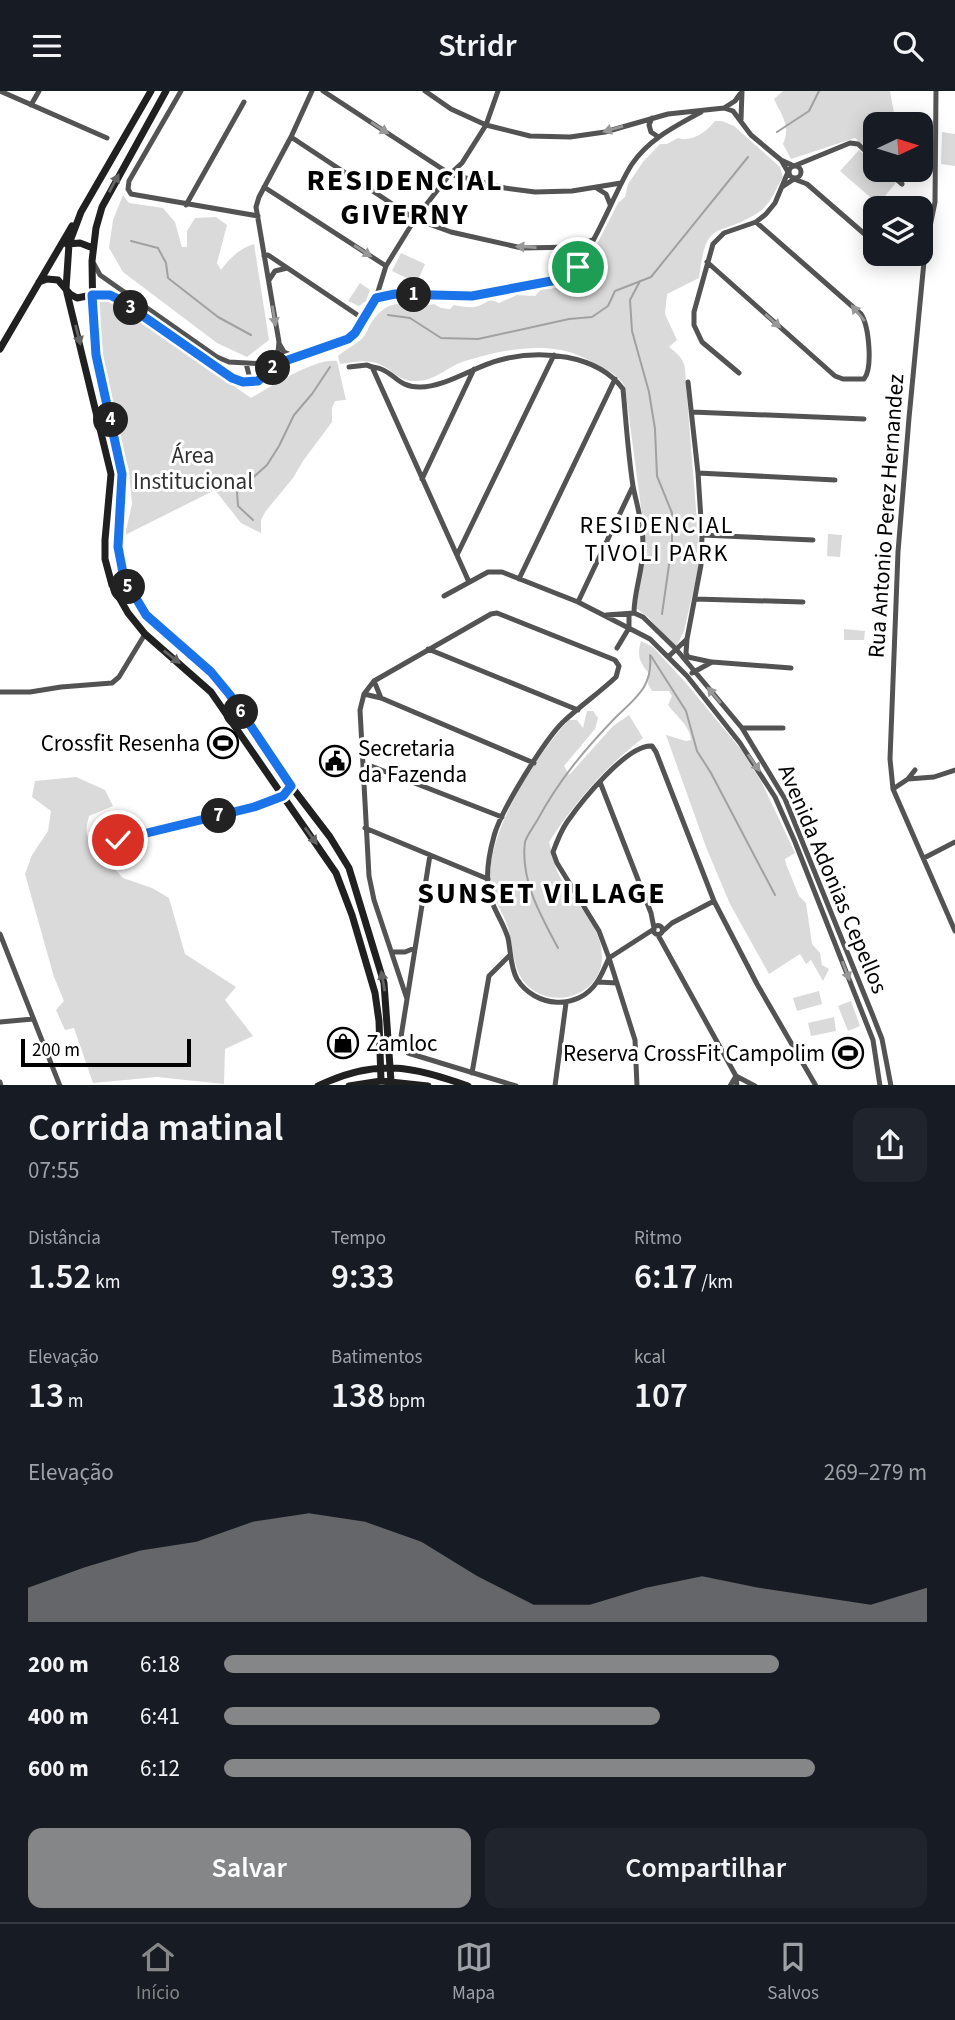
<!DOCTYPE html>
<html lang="pt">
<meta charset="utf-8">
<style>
:root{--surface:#171b24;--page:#20242c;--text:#f1f3f6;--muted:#9ea1a6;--line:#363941;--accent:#858687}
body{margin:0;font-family:"Source Sans 3",sans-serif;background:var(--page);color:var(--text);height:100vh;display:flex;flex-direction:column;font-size:26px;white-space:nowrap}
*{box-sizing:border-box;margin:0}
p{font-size:23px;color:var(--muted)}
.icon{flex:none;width:38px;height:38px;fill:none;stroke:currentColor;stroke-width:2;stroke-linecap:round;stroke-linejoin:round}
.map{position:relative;height:994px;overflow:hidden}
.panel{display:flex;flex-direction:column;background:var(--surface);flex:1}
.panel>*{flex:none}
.needle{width:46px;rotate:86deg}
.fabs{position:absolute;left:863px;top:21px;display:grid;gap:14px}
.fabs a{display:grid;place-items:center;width:70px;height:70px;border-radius:14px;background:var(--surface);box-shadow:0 4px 18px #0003;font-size:35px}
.scale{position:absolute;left:21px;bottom:18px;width:170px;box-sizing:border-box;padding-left:7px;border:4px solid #000;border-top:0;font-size:19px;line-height:24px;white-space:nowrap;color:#000;-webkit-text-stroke:5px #fff;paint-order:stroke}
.pin{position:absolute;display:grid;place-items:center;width:60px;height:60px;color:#fff;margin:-30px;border:4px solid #fff;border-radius:50%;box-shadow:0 2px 7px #0007}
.km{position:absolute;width:35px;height:35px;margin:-18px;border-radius:50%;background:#222;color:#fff;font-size:19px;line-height:35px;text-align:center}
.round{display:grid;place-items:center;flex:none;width:74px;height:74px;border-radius:14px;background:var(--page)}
.head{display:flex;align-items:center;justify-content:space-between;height:119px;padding:0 28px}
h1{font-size:38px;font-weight:600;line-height:52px}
.figures{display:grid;grid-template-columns:repeat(3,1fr);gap:10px;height:119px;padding:7px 28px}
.figures div{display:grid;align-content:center}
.figures b{font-size:35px;font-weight:600}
.figures small{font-size:19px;font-weight:400}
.figures p{font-size:19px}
.chart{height:196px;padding:14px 28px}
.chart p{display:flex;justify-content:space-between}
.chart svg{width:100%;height:126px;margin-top:7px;fill:var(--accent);opacity:.7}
.button{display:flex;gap:14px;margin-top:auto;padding:14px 28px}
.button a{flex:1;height:80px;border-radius:14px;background:var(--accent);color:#fff;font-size:28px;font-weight:600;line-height:80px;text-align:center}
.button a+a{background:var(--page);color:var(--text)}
ul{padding:0 28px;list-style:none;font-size:23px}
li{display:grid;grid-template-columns:112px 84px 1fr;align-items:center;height:52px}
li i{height:18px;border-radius:9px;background:var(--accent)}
header{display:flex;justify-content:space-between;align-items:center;height:91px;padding:0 28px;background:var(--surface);font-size:32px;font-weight:600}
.menu{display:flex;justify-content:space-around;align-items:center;height:98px;border-top:2px solid var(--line);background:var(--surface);font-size:19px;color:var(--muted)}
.menu a{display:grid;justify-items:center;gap:4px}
.menu .active{color:var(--accent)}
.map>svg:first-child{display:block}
</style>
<header><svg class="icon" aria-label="menu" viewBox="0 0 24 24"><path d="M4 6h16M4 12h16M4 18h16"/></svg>Stridr<svg class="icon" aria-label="search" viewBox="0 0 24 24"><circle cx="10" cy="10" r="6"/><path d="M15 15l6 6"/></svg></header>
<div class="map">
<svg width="955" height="995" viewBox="0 0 955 995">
<rect width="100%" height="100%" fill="#fff"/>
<!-- green -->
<path fill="#dadada" d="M783,0H890L896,33H875V65L855,47L791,68L783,53C791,35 782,25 774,8Z
M715,30H722L734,35L780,76L783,86C776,97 771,113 759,121C717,149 707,124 699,187L667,203L665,223L677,249L669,256C686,269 685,273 686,293L699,456V475L684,540L677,554L672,553L649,527L636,517L646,454L625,296C618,284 608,279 596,273C585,267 573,261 561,259C531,253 493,261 465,270C446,276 436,290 416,290C401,291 394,281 383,275C370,267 354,271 340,273L338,265C346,258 359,252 365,244C367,241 368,237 370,234C378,219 395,206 411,217L434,213L441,217L450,218L454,214C461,215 472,218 478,215C488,212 487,206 499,212L517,204L535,205L543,196L551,198L564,193L571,195L584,178L594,174L597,163V153L618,112L625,106L628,93L643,71L660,53H667L678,47C693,51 706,41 715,30Z
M942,41L955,43V75L941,73Z
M859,59L875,73V79H881L896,92L878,113L840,80Z
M123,104L129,112L163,117L175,131L182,156H187V140L195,127L216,126L227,134L217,172L221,179C230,167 239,158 254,153L269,249L247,266L217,252L123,181L109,157L113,129Z
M401,162L425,173L417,192L392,180Z
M360,192L370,199L366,210L359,215L348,210Z
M108,208L251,307C270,296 316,266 337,270L346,309L335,310L332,317V331L303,370L293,387L265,421L261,429V442L241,432L215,399L125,444L132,413L129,380L101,272L97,243L95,216L99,211Z
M828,443L842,444L840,466L827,465Z
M844,538L865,540L864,549H844Z
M641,550L653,556L686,592L743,661L762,692L795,762L785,768L786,773L799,805L806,812L812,853L820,862L822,874L829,878L823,890L811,869L806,873L800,863L769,883L730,813L706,756L666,644L686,650L691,649C690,635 677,626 668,614L672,605L669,600H652L648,593L649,582C639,572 637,563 641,550Z
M587,620H593L598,627L595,638L564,675L569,684L613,635L629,624L643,647C605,676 575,711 549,751C552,761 554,773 558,782C571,809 602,833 602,865C603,903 554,920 528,895C512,880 514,857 508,837C504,821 492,809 490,793C486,742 535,665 569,629H577L583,637Z
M76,686L105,699L113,715L89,725C86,736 85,744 91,753L123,787L152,797L169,807L185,863L236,896L225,909L253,945L225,958L224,993L157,986L93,992L74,937L65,939L56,919L64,910L54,886L25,783L32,764L48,740L51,720L32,706L35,690Z
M819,900L822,913L797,920L793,907Z
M851,910L860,935L848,940L838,915Z
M834,926L836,940L811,945L808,932Z"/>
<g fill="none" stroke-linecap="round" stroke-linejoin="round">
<!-- stream -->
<path stroke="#a1a1a1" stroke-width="2" d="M777,41L809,20L819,0
M131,150L158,157L166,172L168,187L218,226L251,244
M640,190L630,209L632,240L649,301L655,338L657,385L672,422V453L662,523
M388,224L410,227L441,247L478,248L569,228L592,226L608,215L615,200L651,186L748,66
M253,429L238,415L237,401L267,374L279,355L294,324L312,303L330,276
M651,565L686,620L697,660L711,682L775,804
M558,857C541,825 520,789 525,751C527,744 534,735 538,728C559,689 585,658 616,626C637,606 653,595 650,564"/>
<!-- street-tunnel -->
<path stroke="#d9d9d9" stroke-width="5" stroke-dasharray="5 2.5" stroke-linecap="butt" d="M266,270L273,266"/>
<!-- street -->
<path stroke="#535353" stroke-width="5" d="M0,0L107,47
M181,0L129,90L128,98L131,103L258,125
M323,0L450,83L505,97L535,101L572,100L621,92
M425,0L451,18L486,34L530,45L570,46L605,41L668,23L724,17L733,20L751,44L781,69L794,75L850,52L858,53L875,69
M936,0L935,111L925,160L909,327L898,461L890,668L893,698L955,840
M31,14L39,0
M724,17L735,10L740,3
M652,27L649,34L651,41L657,45
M741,29L742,0
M291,46L415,128L451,141L522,157L576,156L592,149
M789 81a6 6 0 1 1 12 0a6 6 0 1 1-12 0Z
M886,79L902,93
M264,96L386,175
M782,96L794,88L807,93L868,146
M598,98L606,103L610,113
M186,114L244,11
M566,157L574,164L575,178
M264,165L268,164L362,227
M707,171L835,285L843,288H864C873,277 869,235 861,223L756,131
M94,173L100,184L217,266L229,271L266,273L272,271L277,264
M269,189L275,180L287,177
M92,204H110L120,209L235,288L258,290L274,282
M376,207L395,203L472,205L562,188C589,175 613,102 632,73C649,48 674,36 701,21
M280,254L284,261L296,266
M273,266L278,261L279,251L256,116L259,106L291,46L312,0
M349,276L367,274C372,277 376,276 381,278C396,284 399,296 419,296C444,297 475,275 500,269C540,258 597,263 623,298C626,330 628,363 633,395C637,415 643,433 643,453C644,477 634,499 634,522
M281,277L327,254L348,248L355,242L376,207L386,175L415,128L450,83L462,72L486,34L498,0
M373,278L469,491
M739,282L702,251L694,234V221L713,153L724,142L756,131L766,123L775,112L788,81L781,69
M262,285L275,276L296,266
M245,291L249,284L246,272
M692,321L864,328
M698,382L835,389
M422,388L474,278
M702,444L813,449
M457,464L554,264
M519,488L615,288
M444,505L488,481H502L578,511L650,548L687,585L740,652L775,706L795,751L873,949L880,995
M695,508L803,511
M578,511L633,395
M606,524L634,522L643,526L676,558L742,637L785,708L873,925L882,948L891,995
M687,548L686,562L688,566L711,571
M617,557L629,537V523
M428,558L578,619
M668,566L687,548L701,474L702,444L698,382L688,291
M692,582L712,571L791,577
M374,590L381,607
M0,601H30L61,596L112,592L119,586L145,543
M364,603L381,607L534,672
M742,637H783
M363,672L502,726
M908,688L915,679
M600,691L651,822L654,837
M893,698L908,688L934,686L955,679
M365,737L488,788
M118,749L254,716L283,705L291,695
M430,764L400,952L408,962L516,995
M924,767L955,751
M653.5 839a4.5 4.5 0 1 1 9 0a4.5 4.5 0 1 1-9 0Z
M663,840L672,832L714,810
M0,843L60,995
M658,844L736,985L737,995
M392,861H405L415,857
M598,891L617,892
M407,908L374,809L369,785L360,619L364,603L374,590L491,523L497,522L615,569L619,575L616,586C599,602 580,615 563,631C544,650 501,719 494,745C489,763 484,789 491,808C495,821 504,833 508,847C511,861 510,875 517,888C535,917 578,920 597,891C602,884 605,875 609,867L599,840L557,772L553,761C557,750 561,740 567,731C581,711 627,653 652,655L656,661L714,810L757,893L816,995
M0,931L33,928
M472,982L489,885L510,864
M0,991L1,995
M555,995L566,912
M637,995L635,949L609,867L654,838
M730,995L736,985L755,995"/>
<!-- secondary -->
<path stroke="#202020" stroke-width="7" d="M151,0L81,121L69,153L66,198L111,383L105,449V468L112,494L128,522L145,543L211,601L336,782L352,824L375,902L379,930L381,990
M166,0L102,116L96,137L92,170L93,233L96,264L122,383L118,456L124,487L146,524L211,581L230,604L291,695L330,746L349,777L384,892L391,990
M67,153L80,152L93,157
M39,191L47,188L58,189L70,203L77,207L92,204
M0,258L72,135
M318,995C375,967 411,975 468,995
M349,995L381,990L428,995"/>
</g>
<!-- one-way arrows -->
<defs><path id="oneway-solid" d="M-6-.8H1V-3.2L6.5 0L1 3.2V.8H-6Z" transform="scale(1.75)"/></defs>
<g fill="#989898">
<use href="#oneway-solid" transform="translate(380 37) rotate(33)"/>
<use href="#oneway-solid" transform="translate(613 38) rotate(164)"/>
<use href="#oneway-solid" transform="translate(526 156) rotate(-177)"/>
<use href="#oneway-solid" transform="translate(363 160) rotate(33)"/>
<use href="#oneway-solid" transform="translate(858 222) rotate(-130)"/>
<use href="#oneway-solid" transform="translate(274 225) rotate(81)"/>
<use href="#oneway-solid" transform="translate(773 230) rotate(42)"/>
<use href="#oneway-solid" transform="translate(714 604) rotate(-130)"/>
<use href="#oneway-solid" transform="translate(754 672) rotate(55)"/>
<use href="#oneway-solid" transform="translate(846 880) rotate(69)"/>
</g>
<g fill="#636363">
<use href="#oneway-solid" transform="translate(114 92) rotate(-62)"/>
<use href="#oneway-solid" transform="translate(78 244) rotate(76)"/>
<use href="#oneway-solid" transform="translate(172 566) rotate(38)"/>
<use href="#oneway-solid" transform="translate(311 745) rotate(54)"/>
<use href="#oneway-solid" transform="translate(383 890) rotate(-100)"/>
</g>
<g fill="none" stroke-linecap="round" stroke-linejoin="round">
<!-- route casing -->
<g stroke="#fff" stroke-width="14">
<path id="route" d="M118,749L254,716L283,705L291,695L230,604L211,581L146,524L124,487L118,456L122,383L96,264L92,204H110L120,209L232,287L243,291L258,290L267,281L285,270L348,248L355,242L376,207L395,203L472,205L562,188L578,176"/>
</g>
<!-- route -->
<use href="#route" stroke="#1a73e8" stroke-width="9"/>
</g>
<!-- icons -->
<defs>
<g id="stadium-ring" transform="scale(1.575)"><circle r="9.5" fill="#fff" stroke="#000" stroke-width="1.5"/><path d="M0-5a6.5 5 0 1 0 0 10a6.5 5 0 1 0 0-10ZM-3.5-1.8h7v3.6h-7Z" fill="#000"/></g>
<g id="civic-ring" transform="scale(1.575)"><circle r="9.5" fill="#fff" stroke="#000" stroke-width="1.5"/><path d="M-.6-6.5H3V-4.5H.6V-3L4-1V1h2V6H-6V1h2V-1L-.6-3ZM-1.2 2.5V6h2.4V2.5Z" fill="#000"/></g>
<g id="shop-ring" transform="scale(1.575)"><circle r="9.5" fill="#fff" stroke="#000" stroke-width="1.5"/><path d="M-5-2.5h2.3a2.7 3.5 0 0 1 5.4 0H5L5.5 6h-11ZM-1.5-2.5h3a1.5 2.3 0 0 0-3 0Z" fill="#000"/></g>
</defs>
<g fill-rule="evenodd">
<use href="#stadium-ring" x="223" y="652"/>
<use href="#civic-ring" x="335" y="670"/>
<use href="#shop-ring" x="343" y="952"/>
<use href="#stadium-ring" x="848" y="962"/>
</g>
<g text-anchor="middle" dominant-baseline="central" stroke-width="6" stroke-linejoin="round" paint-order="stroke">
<!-- park labels -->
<g font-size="23" fill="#313131" stroke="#fff">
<text x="193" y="364">Área<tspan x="193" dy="26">Institucional</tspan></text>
</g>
<!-- street labels -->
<g font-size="23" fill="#000" stroke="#fff">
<text transform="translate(886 425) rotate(-86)">Rua Antonio Perez Hernandez</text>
<text transform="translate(833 788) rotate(67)">Avenida Adonias Cepellos</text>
</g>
<!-- poi labels -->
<g font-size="23" fill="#000" stroke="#fff" text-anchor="end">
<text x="200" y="652">Crossfit Resenha</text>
<text x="358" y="657" text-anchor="start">Secretaria<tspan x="358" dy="26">da Fazenda</tspan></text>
<text x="366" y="952" text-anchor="start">Zamloc</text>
<text x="825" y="962">Reserva CrossFit Campolim</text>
</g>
<!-- neighbourhood labels -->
<g font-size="24" letter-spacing="2" fill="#000" stroke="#fff">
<text x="657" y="434">RESIDENCIAL<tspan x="657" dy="28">TIVOLI PARK</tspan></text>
</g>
<!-- district labels -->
<g font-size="30" font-weight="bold" letter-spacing="2" fill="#000" stroke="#fff">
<text x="405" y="89">RESIDENCIAL<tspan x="405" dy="34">GIVERNY</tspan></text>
<text x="542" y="802">SUNSET VILLAGE</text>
</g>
</g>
</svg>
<div class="fabs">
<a><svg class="needle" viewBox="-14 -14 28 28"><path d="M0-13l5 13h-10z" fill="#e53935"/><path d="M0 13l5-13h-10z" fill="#9ea1a6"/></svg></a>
<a><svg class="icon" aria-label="layers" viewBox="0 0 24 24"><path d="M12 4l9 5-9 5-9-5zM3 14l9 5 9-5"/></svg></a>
</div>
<div class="scale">200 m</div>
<div class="pin" style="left:578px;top:176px;background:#1e9e55"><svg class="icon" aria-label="arrive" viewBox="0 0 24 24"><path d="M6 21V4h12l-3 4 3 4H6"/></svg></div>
<div class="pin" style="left:118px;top:749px;background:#d93025"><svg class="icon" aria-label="check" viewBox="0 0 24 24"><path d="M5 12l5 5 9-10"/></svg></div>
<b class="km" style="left:414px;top:204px">1</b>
<b class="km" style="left:273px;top:277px">2</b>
<b class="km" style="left:131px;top:217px">3</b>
<b class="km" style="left:111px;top:329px">4</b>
<b class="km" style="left:128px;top:496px">5</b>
<b class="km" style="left:241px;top:621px">6</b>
<b class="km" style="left:219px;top:725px">7</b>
</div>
<section class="panel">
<div class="head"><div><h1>Corrida matinal</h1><p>07:55</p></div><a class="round"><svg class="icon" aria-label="share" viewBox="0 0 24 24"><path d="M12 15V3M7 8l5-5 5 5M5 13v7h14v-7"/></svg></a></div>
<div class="figures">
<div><p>Distância</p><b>1.52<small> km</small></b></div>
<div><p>Tempo</p><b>9:33</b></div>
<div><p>Ritmo</p><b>6:17<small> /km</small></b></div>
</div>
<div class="figures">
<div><p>Elevação</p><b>13<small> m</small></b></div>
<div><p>Batimentos</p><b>138<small> bpm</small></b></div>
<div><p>kcal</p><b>107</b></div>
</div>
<div class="chart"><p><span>Elevação</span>269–279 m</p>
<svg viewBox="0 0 160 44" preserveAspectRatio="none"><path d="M0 44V32L10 25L20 19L30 16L40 9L50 6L60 9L70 16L80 28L90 38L100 38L110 32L120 28L130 32L140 35L150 38L160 32V44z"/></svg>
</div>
<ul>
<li><b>200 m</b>6:18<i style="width:79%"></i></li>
<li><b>400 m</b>6:41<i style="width:62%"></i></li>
<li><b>600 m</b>6:12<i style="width:84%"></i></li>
</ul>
<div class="button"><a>Salvar</a><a>Compartilhar</a></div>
</section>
<nav class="menu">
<a class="active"><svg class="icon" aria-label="home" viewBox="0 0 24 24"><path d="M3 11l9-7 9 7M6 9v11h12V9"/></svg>Início</a>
<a><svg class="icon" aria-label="map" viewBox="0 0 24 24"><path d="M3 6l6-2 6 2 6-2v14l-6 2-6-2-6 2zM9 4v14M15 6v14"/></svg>Mapa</a>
<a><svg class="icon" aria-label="saved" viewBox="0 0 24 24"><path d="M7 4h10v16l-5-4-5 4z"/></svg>Salvos</a>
</nav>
